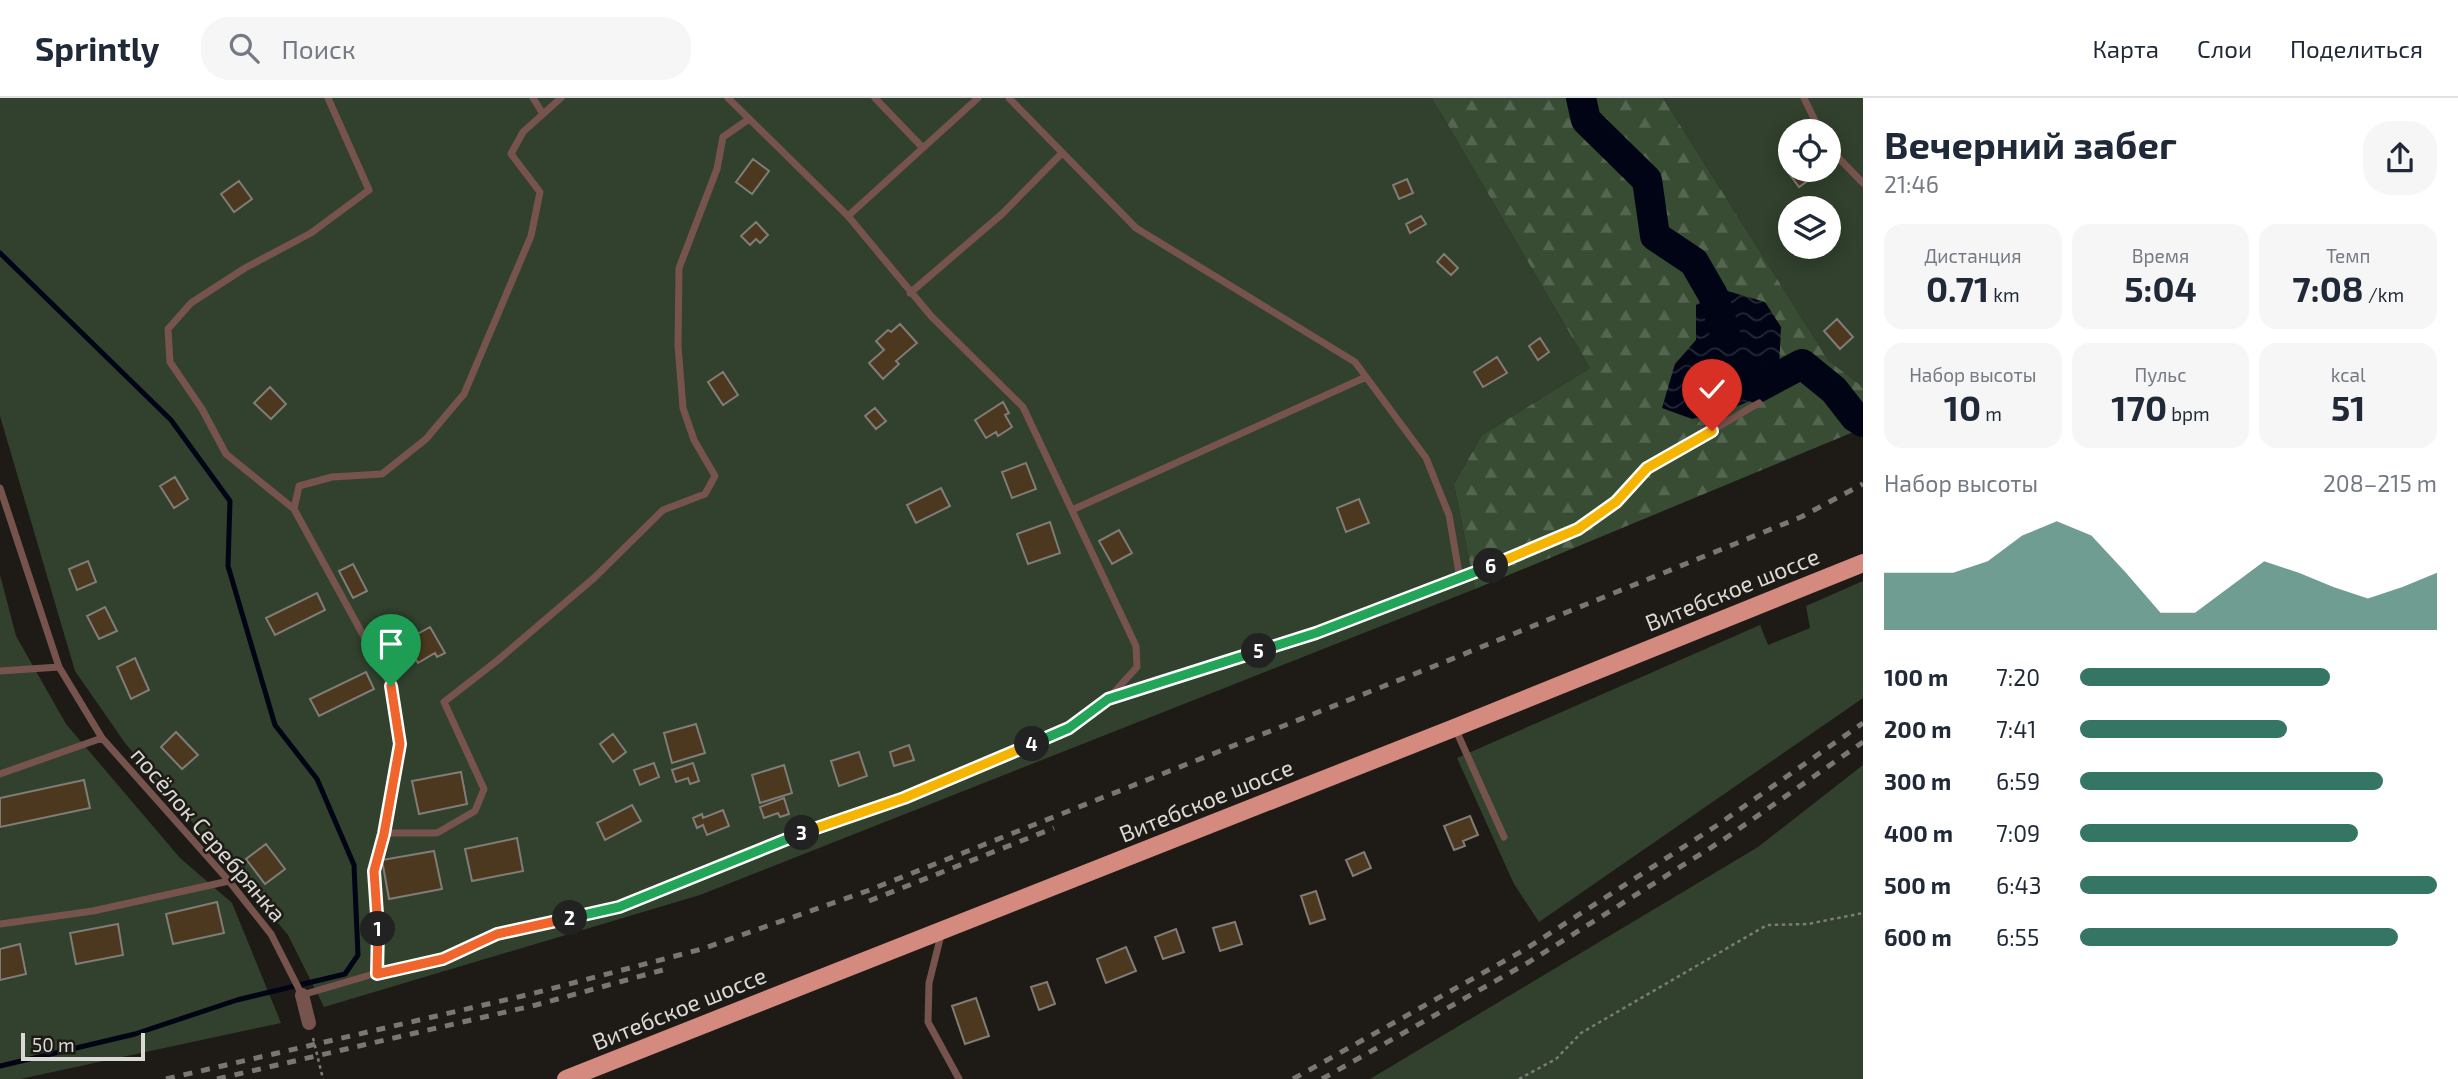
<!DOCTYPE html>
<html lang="ru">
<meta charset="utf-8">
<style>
:root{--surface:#fff;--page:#f6f6f7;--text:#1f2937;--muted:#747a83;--line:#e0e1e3;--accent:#357563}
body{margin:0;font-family:"Exo 2",sans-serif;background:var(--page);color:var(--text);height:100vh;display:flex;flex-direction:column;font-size:26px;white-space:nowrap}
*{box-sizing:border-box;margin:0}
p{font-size:23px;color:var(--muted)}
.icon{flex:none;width:38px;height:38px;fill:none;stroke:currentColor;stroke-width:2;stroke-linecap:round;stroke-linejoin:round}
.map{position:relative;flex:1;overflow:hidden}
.side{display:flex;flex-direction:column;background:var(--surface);width:595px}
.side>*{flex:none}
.controls{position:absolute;left:1778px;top:21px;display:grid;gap:14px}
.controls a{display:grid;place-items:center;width:63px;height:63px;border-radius:50%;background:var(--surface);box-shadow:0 4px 18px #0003;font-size:35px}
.scale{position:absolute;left:21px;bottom:18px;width:124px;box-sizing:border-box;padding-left:7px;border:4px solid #dad9d6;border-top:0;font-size:19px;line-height:24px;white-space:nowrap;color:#dad9d6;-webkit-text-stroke:5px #1e1b17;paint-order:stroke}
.pin{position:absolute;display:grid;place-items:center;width:60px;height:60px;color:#fff;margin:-72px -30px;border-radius:50% 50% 50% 0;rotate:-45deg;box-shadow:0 0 7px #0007}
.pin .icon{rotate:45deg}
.km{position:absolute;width:35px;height:35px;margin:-18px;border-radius:50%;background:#222;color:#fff;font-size:19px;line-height:35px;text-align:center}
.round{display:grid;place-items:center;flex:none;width:74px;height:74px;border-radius:28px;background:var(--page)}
.summary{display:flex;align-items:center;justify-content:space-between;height:119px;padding:0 21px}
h1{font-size:38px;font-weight:700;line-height:52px}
.figures{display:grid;grid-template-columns:repeat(3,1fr);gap:10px;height:119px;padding:7px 21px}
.figures div{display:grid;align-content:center;border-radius:18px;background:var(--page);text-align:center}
.figures b{font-size:35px;font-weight:700}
.figures small{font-size:19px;font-weight:400}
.figures p{font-size:19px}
.chart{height:196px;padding:14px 21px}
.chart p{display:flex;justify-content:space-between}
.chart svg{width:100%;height:126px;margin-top:7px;fill:var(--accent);opacity:.7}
ul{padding:0 21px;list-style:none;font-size:23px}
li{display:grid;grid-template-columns:112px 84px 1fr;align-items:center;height:52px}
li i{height:18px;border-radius:9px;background:var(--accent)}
header{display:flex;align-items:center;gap:42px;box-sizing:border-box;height:98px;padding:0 35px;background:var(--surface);border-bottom:2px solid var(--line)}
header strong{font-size:33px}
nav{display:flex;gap:38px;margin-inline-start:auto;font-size:24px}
.search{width:490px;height:63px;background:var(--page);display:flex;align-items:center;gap:18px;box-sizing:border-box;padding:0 24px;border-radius:28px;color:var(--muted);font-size:26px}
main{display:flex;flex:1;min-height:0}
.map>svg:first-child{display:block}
</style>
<header>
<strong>Sprintly</strong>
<div class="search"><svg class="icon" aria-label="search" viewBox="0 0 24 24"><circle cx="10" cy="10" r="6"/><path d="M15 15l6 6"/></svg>Поиск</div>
<nav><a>Карта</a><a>Слои</a><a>Поделиться</a></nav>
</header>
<main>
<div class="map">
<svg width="1863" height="981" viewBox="0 0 1863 981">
<defs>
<pattern id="forest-firs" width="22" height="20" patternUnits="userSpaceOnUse" patternTransform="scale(1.75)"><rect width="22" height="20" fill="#384c33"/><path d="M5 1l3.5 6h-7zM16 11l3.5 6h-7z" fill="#546550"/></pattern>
<pattern id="water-waves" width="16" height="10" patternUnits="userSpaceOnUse" patternTransform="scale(1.75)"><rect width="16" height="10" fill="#000415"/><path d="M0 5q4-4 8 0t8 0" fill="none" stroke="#252836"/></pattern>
</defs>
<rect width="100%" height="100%" fill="#1e1b17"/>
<!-- green -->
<path fill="#31412d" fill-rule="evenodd" d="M0,0H1432L1590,270L1482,337L1454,386L1475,491L700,797L324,909L288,837L125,645L75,573L0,318Z
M1663,0H1863V289L1829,263ZM1790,33H1829V72H1790ZM1790,110H1829V149H1790Z
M0,477L16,538L66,626L180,760L232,805L281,925L20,981H0Z
M1863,483V600L1539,824L1514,786L1457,660L1760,527L1768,547L1810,530L1806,508Z
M1863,667V981H1370L1758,749Z"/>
<!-- forest -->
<path fill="url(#forest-firs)" d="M1432,0H1663L1829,263L1863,289V330L1475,491L1454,386L1482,337L1590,270Z"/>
<!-- water -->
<path fill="url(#water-waves)" d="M1724,192L1765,204L1781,229L1778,292L1725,313L1692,321L1662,310L1675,266L1696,242V207Z"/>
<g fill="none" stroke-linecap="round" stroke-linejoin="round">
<!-- stream -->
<path stroke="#000415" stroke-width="5" d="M0,155L171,322L230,403L228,468L275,627L317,681L354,767L358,857L345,876L237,902L135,936L0,968"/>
<!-- river -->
<path stroke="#000415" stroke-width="30" d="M1581,0L1586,22L1647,82L1655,138L1694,164L1713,197L1725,235
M1748,279L1757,290L1802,266L1834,292L1855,319L1863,324"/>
</g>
<!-- building -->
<path fill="#4c381e" stroke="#807c77" stroke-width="2" d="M753,61L769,73L752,96L736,84Z
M1791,72H1818L1820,74L1799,89L1788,74Z
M1407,81L1413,95L1399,101L1393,87Z
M239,83L252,101L234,114L221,96Z
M1421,118L1426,126L1410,135L1406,126Z
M756,124L768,137L760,145L756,141L750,147L741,138Z
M1444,156L1458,170L1451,177L1437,164Z
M1837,221L1853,239L1840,251L1824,233Z
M900,226L917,245L896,263L899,266L883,281L869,265L884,252L876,243L888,232L891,234Z
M1540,240L1549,254L1538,262L1529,248Z
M1497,259L1507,275L1483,289L1474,274Z
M723,274L738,297L723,307L708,284Z
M270,289L286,306L271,321L254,305Z
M1003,304L1009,315L1005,317L1012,329L998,338L996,334L986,340L975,322Z
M875,310L886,323L876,331L865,318Z
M1026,365L1036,391L1012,400L1002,374Z
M175,379L188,401L174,410L160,388Z
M941,390L950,408L916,425L907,407Z
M1359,401L1369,425L1346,434L1337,410Z
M1050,424L1060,455L1028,466L1017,436Z
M1119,432L1132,455L1112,466L1099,443Z
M88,463L96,484L77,492L69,471Z
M353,466L367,493L353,500L339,473Z
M317,495L325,512L275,537L266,520Z
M105,509L117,533L99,541L87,518Z
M430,529L445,555L437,559L435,555L418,565L405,543Z
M135,560L149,592L131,601L117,569Z
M366,574L374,591L319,618L310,601Z
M696,626L705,655L672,665L664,635Z
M176,634L198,657L182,671L161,649Z
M613,636L626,654L613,664L600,646Z
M909,647L914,662L894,668L890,654Z
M859,654L867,678L839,688L831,663Z
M654,665L659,679L640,687L634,672Z
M693,665L699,683L690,686L688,680L676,684L672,672Z
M784,667L792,695L760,705L752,677Z
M461,674L467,706L419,716L412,683Z
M84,682L90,710L0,729V700Z
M784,700L789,716L780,719L778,715L764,720L760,709Z
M632,707L641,723L605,742L597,725Z
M723,712L729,728L707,737L703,727L697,730L693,720L702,716L703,720Z
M1470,718L1478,737L1463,743L1465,748L1454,752L1444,728Z
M517,740L523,773L472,783L465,751Z
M266,746L285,771L265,786L246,761Z
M434,753L442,791L389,801L382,762Z
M1364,754L1371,770L1353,778L1346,762Z
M1316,793L1325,821L1310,826L1301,798Z
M217,804L224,835L173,846L166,816Z
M1235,824L1242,846L1220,853L1213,830Z
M118,826L123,857L76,866L70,835Z
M1176,831L1184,854L1163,861L1155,839Z
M20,846L26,876L0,882V851Z
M1126,849L1136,873L1106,885L1097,861Z
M1047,884L1055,906L1039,912L1031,889Z
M976,900L989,938L965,946L952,908Z"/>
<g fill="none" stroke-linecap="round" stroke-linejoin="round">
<!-- path -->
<path stroke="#7d7b78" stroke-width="2.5" stroke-dasharray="3.5 3.5" stroke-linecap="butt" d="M313,940L323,981
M1519,981L1556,961L1581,935L1767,827L1808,826L1863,815"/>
<!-- lane -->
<path stroke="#77534d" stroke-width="7" d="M533,0L543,16
M875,0L923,50
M1009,0L1136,130L1355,264L1426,360L1449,417L1460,481
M1804,0L1820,33
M1829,50L1863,85
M848,118L978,0
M910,195L1002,116L1062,55
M0,390L59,569L102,640L229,783L271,836L302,897L377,875L443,861L497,836L619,809L779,742L904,700L1069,630L1108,601L1137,569L1136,548L1023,309L931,218L848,118L728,0
M294,411L226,356L202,311L170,264L168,231L191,205L245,170L311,135L369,92L328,0
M1072,412L1366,279
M0,573L59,569
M1109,601L1316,535L1445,487L1578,431L1616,404L1647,370L1759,305
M1455,630L1504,739
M0,676L102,640
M384,735H437L475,713L484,691L444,604L498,562L594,480L663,412L705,396L715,378L694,342L683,310L678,248L679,170L717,71L723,39L749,21
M0,826L93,813L229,783
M941,837L929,885L928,924L959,981
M377,875L378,837L374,773L384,735L400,645L391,588L294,411L299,388L332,379L382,376L426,341L464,296L531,138L540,94L511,56L523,34L561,0"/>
<!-- street -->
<path stroke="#77534d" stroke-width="14" d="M302,897L309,925"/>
<!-- primary -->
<path stroke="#d48a7f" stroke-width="18" d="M566,981L1454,630L1863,465"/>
<!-- rail -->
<path stroke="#797773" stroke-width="5" stroke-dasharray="9 9" stroke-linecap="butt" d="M869,803L1054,730
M166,981L531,896L702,851L867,793L1437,567L1801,419L1863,386
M217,981L536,907L670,870
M1293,981L1524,852L1716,728L1863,625
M1322,981L1529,864L1723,742L1863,644"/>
</g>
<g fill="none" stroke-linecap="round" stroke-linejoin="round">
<!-- split-1 casing -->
<g stroke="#fff" stroke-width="14">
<path id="split-1" d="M378,831L374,773L384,736L400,646L391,588"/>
</g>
<!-- split-2 casing -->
<g stroke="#fff" stroke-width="14">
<path id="split-2" d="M378,831L377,876L443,861L497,836L570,820"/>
</g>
<!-- split-3 casing -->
<g stroke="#fff" stroke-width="14">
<path id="split-3" d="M570,820L619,809L802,735"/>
</g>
<!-- split-4 casing -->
<g stroke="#fff" stroke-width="14">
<path id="split-4" d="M802,735L904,700L1032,646"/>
</g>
<!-- split-5 casing -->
<g stroke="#fff" stroke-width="14">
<path id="split-5" d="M1032,646L1069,630L1108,601L1259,553"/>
</g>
<!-- split-6 casing -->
<g stroke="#fff" stroke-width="14">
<path id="split-6" d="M1259,553L1316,535L1491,468"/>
</g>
<!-- split-7 casing -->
<g stroke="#fff" stroke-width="14">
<path id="split-7" d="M1491,468L1578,431L1616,404L1647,370L1712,333"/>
</g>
<!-- split-1 -->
<use href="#split-1" stroke="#f0652b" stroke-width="9"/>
<!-- split-2 -->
<use href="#split-2" stroke="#f0652b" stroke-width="9"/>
<!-- split-3 -->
<use href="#split-3" stroke="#22a559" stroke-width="9"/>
<!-- split-4 -->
<use href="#split-4" stroke="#f5b400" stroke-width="9"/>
<!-- split-5 -->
<use href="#split-5" stroke="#22a559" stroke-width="9"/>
<!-- split-6 -->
<use href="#split-6" stroke="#22a559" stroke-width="9"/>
<!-- split-7 -->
<use href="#split-7" stroke="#f5b400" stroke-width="9"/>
</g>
<g text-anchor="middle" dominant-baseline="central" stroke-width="5" stroke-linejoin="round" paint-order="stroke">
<!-- street labels -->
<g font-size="23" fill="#dad9d6" stroke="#1e1b17">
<text transform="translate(1732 491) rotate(-22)">Витебское шоссе</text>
<text transform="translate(1206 702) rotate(-22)">Витебское шоссе</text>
<text transform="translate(209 736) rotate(49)">посёлок Серебрянка</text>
<text transform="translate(679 910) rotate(-22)">Витебское шоссе</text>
</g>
</g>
</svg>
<div class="controls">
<a><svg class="icon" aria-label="locate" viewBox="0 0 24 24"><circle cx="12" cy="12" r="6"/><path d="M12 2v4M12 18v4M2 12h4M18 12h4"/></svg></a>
<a><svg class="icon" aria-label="layers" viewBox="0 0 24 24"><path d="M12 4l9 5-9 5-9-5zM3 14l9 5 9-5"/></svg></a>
</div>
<div class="scale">50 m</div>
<div class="pin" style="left:391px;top:588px;background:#1e9e55"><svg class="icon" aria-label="arrive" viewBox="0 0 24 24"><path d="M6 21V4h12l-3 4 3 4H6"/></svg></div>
<div class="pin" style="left:1712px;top:333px;background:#d93025"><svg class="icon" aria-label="check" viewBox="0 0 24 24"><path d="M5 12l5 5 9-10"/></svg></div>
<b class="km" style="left:378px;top:831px">1</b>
<b class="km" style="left:570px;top:820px">2</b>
<b class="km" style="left:802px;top:735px">3</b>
<b class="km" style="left:1032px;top:646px">4</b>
<b class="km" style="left:1259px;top:553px">5</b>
<b class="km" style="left:1491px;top:468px">6</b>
</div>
<section class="side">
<div class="summary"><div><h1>Вечерний забег</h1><p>21:46</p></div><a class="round"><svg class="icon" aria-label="share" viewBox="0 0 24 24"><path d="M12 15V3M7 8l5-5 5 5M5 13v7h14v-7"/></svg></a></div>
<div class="figures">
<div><p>Дистанция</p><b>0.71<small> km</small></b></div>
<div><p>Время</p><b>5:04</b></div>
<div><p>Темп</p><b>7:08<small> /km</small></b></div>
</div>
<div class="figures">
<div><p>Набор высоты</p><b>10<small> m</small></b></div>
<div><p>Пульс</p><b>170<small> bpm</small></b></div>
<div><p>kcal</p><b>51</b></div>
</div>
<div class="chart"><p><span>Набор высоты</span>208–215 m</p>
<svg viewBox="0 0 160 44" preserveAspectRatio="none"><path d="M0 44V24L10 24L20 24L30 20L40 11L50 6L60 11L70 24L80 38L90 38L100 29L110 20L120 24L130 29L140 33L150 29L160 24V44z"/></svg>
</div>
<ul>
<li><b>100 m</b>7:20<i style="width:70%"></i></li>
<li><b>200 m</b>7:41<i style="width:58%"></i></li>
<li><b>300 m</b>6:59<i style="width:85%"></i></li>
<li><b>400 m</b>7:09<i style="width:78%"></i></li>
<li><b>500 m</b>6:43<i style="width:100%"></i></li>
<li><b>600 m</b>6:55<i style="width:89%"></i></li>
</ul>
</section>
</main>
